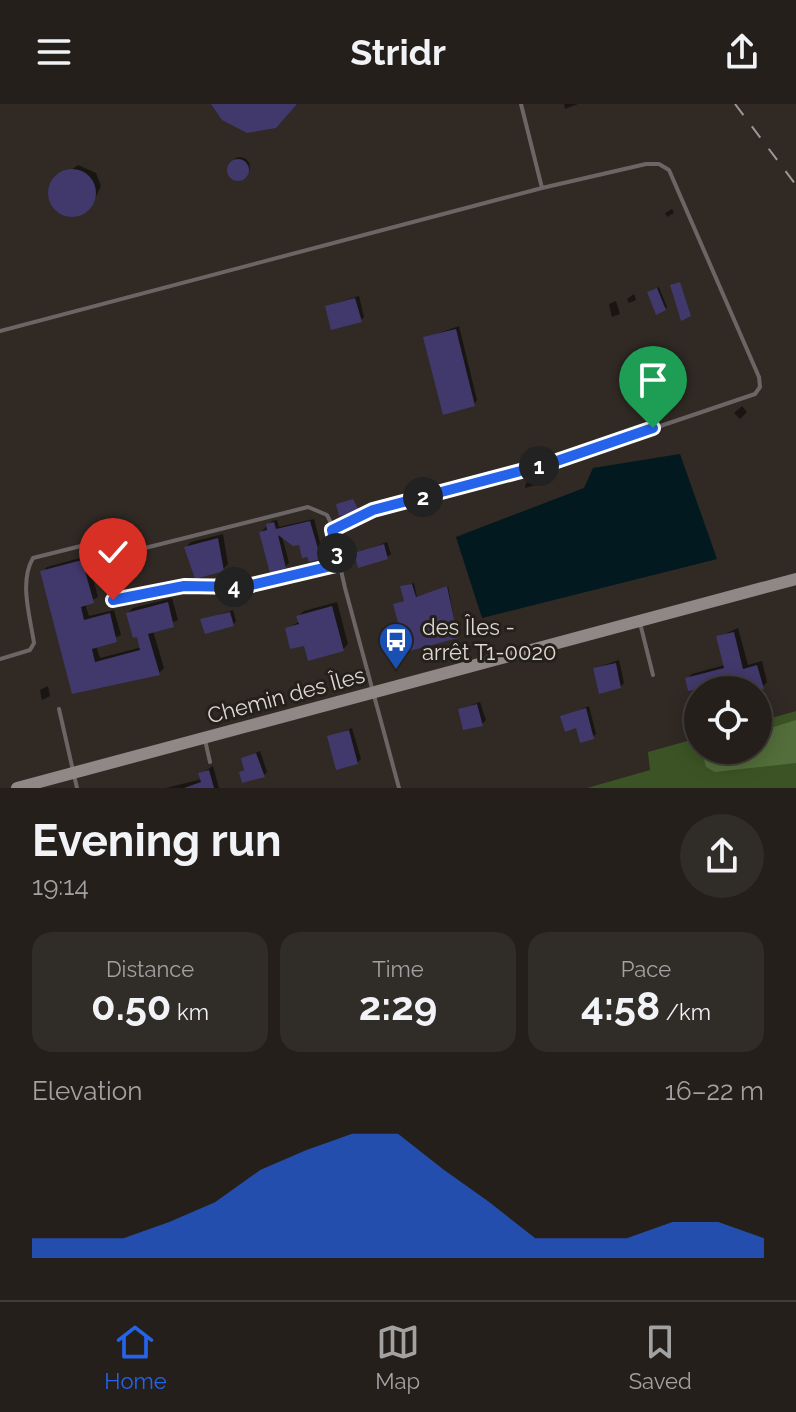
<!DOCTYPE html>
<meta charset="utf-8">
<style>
:root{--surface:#241f1b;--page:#302c28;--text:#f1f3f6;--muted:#a3a2a3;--line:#413d3a;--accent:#2563eb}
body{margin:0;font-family:Raleway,sans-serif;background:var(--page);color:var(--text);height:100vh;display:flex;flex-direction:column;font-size:30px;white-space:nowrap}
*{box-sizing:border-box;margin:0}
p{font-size:26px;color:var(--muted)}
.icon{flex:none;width:44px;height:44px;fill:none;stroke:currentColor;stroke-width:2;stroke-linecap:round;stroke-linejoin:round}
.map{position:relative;height:684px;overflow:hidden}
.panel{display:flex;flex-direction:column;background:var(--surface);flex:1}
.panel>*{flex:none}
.fabs{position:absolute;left:684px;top:572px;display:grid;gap:16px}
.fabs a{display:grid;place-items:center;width:88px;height:88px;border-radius:50%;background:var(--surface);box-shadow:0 4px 20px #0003,0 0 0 2px var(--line);font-size:40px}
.pin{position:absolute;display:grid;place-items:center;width:68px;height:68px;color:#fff;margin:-82px -34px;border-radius:50% 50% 50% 0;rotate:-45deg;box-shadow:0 0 8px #0007}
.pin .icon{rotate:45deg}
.km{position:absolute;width:40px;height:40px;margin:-20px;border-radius:50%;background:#222;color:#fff;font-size:22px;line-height:40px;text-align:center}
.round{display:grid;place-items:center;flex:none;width:84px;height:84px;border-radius:42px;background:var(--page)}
.summary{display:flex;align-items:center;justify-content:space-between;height:136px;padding:0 32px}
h1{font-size:44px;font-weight:700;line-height:60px}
.figures{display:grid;grid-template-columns:repeat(3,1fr);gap:12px;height:136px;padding:8px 32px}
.figures div{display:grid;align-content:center;border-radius:20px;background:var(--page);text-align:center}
.figures b{font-size:40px;font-weight:700}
.figures small{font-size:22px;font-weight:400}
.figures p{font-size:22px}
.chart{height:224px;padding:16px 32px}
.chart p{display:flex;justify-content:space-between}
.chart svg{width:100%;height:144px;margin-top:8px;fill:var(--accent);opacity:.7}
header{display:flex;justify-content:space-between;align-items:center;height:104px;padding:0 32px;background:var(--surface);font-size:36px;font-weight:700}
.tab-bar{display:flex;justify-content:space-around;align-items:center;height:112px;border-top:2px solid var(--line);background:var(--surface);font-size:22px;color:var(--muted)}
.tab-bar a{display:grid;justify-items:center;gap:4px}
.tab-bar .current{color:var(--accent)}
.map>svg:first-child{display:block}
</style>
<header><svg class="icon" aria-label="menu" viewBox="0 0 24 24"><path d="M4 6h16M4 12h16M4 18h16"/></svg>Stridr<svg class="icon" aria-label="share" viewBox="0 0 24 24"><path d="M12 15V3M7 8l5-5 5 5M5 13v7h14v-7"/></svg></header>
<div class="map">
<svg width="796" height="684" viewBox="0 0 796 684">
<rect width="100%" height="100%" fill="#302924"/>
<!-- green -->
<path fill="#3c5425" d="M796,607V684H587L650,666L648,648L698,634V646H758V618Z"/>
<!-- forest -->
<path fill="#536e3a" d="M796,616V659L715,668L706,663L703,652L708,646H758V628Z"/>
<!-- water -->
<path fill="#01191f" d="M680,350L717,455L482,514L456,433L584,384L593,364Z"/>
<!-- shadow -->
<path fill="#0007" d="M564,0H578L565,5Z
M230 63a10 10 0 1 1 20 0a10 10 0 1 1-20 0Z
M78,61L96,69L101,82L92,101L72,111L58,106L51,93L54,78Z
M672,105L674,109L667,113L665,109Z
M659,183L667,203L665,205L651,187Z
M634,190L636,196L629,199L627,195Z
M359,192L364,213L361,216L327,202Z
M616,197L620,210L612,213L609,200Z
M459,222L477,296L474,300L425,234Z
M742,302L747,308L740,315L734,309Z
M548,373L546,378L525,384L526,379Z
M314,415L323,450L320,454L309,450L300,438L282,432L289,459L285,463L261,428L272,417L277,416L279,423Z
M223,430L228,460L223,465L186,443L191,438Z
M387,438L391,450L387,453L356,450Z
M87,452L98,493L85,500L89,512L114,506L121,531L96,542L100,554L142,543L128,509L133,504L172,494L178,516L153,527L164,564L159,569L74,588L42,468L47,463Z
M414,479L417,493L448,482L457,532L395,501L406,496L403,483Z
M337,498L348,540L343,545L306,539L287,525L300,517L299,512L304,507Z
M233,506L236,517L233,521L203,516Z
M738,524L748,561L762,557L767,578L762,583L751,575H687L692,570L725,561L718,533Z
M619,556L624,579L620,583L595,564Z
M48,582L50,592L42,596L40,586Z
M480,598L486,616L482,620L461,605Z
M589,602L596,630L592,633L563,613Z
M352,624L361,655L357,659L329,633Z
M260,647L267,668L264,671L241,668L244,665L243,654Z
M213,662L219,684H166L202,675L200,670Z"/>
<!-- building -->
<path fill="#41396b" d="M211,0H297L276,24L247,29L222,16Z
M227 66a11 11 0 1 1 22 0a11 11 0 1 1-22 0Z
M48 89a24 24 0 1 1 48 0a24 24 0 1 1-48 0Z
M680,178L691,212L681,217L670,181Z
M657,184L666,206L656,211L647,188Z
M355,194L362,218L331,226L325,202Z
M456,225L475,302L443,311L423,233Z
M353,395L359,407L339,412L336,400Z
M310,417L321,455L309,458L307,453L302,454L299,441L293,442L278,431L286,464L270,469L259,428L267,426L266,420L274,418L276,425Z
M218,434L224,467L195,475L184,443Z
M384,440L388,455L358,464L354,449Z
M82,456L94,499L81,503L84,516L110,509L117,538L92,545L95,558L140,546L137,533L133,534L126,509L168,498L174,523L148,530L160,571L72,590L40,467Z
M412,480L416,493L447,482L458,534L406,548L393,500L404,497L400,482Z
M332,502L344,547L308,557L304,542L290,545L285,524L299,520L296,512Z
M230,508L234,522L205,530L200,515Z
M734,528L743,565L757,561L764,585L752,586L749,577L734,581L733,576L688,587L685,574L724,564L716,532Z
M616,559L621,584L599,590L593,564Z
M477,600L483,622L463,626L458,605Z
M586,604L594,635L580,639L576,624L565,628L560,612Z
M349,626L358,660L336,666L327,632Z
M256,649L265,673L242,679L239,668L244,666L241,654Z
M209,666L214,684H184L201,678L198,669Z"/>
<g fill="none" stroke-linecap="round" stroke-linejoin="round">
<!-- service -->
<path stroke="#6b6665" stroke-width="4" d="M521,0L542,84
M0,227L542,84L646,60H659L669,66L759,273L760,283L755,290L551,359L373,406L332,426
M105,454L113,496L184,482L243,483L340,460
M640,519L653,571
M0,555L30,546L34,539C30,512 19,478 33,454L89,440L105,454L308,403L327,411L330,417L345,484L399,684
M59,605L77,684
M205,636L210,658"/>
<!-- secondary -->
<path stroke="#8f8886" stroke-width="12" d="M17,684L796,475"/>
<!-- rail -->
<path stroke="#9d9893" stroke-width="2" stroke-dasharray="14 14" stroke-linecap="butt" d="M735,0L796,81"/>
</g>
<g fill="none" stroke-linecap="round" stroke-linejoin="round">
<!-- route casing -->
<g stroke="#fff" stroke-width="16">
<path id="route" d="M113,496L184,482L243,483L340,460L332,426L373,406L551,359L653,324"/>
</g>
<!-- route -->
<use href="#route" stroke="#2563eb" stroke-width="10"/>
</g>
<!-- icons -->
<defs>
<g id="bus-pin" transform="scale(1.8)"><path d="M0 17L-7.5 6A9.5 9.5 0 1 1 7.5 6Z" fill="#1a4fb4" stroke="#26201b"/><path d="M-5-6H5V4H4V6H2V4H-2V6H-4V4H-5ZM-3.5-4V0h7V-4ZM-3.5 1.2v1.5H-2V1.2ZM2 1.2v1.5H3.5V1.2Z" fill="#fff"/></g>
</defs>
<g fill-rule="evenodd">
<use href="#bus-pin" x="396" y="536"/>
</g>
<g text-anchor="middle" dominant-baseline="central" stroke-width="6" stroke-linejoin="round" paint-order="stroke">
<!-- poi labels -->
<g font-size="22" fill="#ddd9d5" stroke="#26201b" text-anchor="start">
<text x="422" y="523">des Îles -<tspan x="422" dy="25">arrêt T1-0020</tspan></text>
</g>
<!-- street labels -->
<g font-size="22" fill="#ddd9d5" stroke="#26201b">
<text transform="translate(286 591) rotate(-15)">Chemin des Îles</text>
</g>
</g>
</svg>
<div class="fabs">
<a><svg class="icon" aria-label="locate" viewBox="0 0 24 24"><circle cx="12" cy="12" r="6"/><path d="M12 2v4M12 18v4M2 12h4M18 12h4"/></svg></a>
</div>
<div class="pin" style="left:653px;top:324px;background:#1e9e55"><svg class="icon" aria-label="arrive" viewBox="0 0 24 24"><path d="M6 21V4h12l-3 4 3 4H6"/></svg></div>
<div class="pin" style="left:113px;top:496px;background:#d93025"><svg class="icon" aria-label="check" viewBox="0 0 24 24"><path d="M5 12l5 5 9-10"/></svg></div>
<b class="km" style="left:539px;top:362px">1</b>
<b class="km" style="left:423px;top:393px">2</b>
<b class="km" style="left:337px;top:449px">3</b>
<b class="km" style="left:234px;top:483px">4</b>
</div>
<section class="panel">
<div class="summary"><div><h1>Evening run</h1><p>19:14</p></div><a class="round"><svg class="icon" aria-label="share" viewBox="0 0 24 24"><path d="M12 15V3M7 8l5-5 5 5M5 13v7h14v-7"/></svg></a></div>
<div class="figures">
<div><p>Distance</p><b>0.50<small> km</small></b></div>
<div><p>Time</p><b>2:29</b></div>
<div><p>Pace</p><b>4:58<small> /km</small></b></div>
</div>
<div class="chart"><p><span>Elevation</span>16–22 m</p>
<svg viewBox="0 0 160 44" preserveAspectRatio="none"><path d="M0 44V38L10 38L20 38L30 33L40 27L50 17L60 11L70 6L80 6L90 17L100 27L110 38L120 38L130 38L140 33L150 33L160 38V44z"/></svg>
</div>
</section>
<nav class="tab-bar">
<a class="current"><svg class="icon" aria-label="home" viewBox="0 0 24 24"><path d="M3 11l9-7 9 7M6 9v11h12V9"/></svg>Home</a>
<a><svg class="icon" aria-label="map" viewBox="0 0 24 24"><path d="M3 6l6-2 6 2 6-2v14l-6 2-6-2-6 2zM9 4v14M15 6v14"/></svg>Map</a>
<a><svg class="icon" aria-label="saved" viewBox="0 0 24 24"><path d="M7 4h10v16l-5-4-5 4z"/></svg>Saved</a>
</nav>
